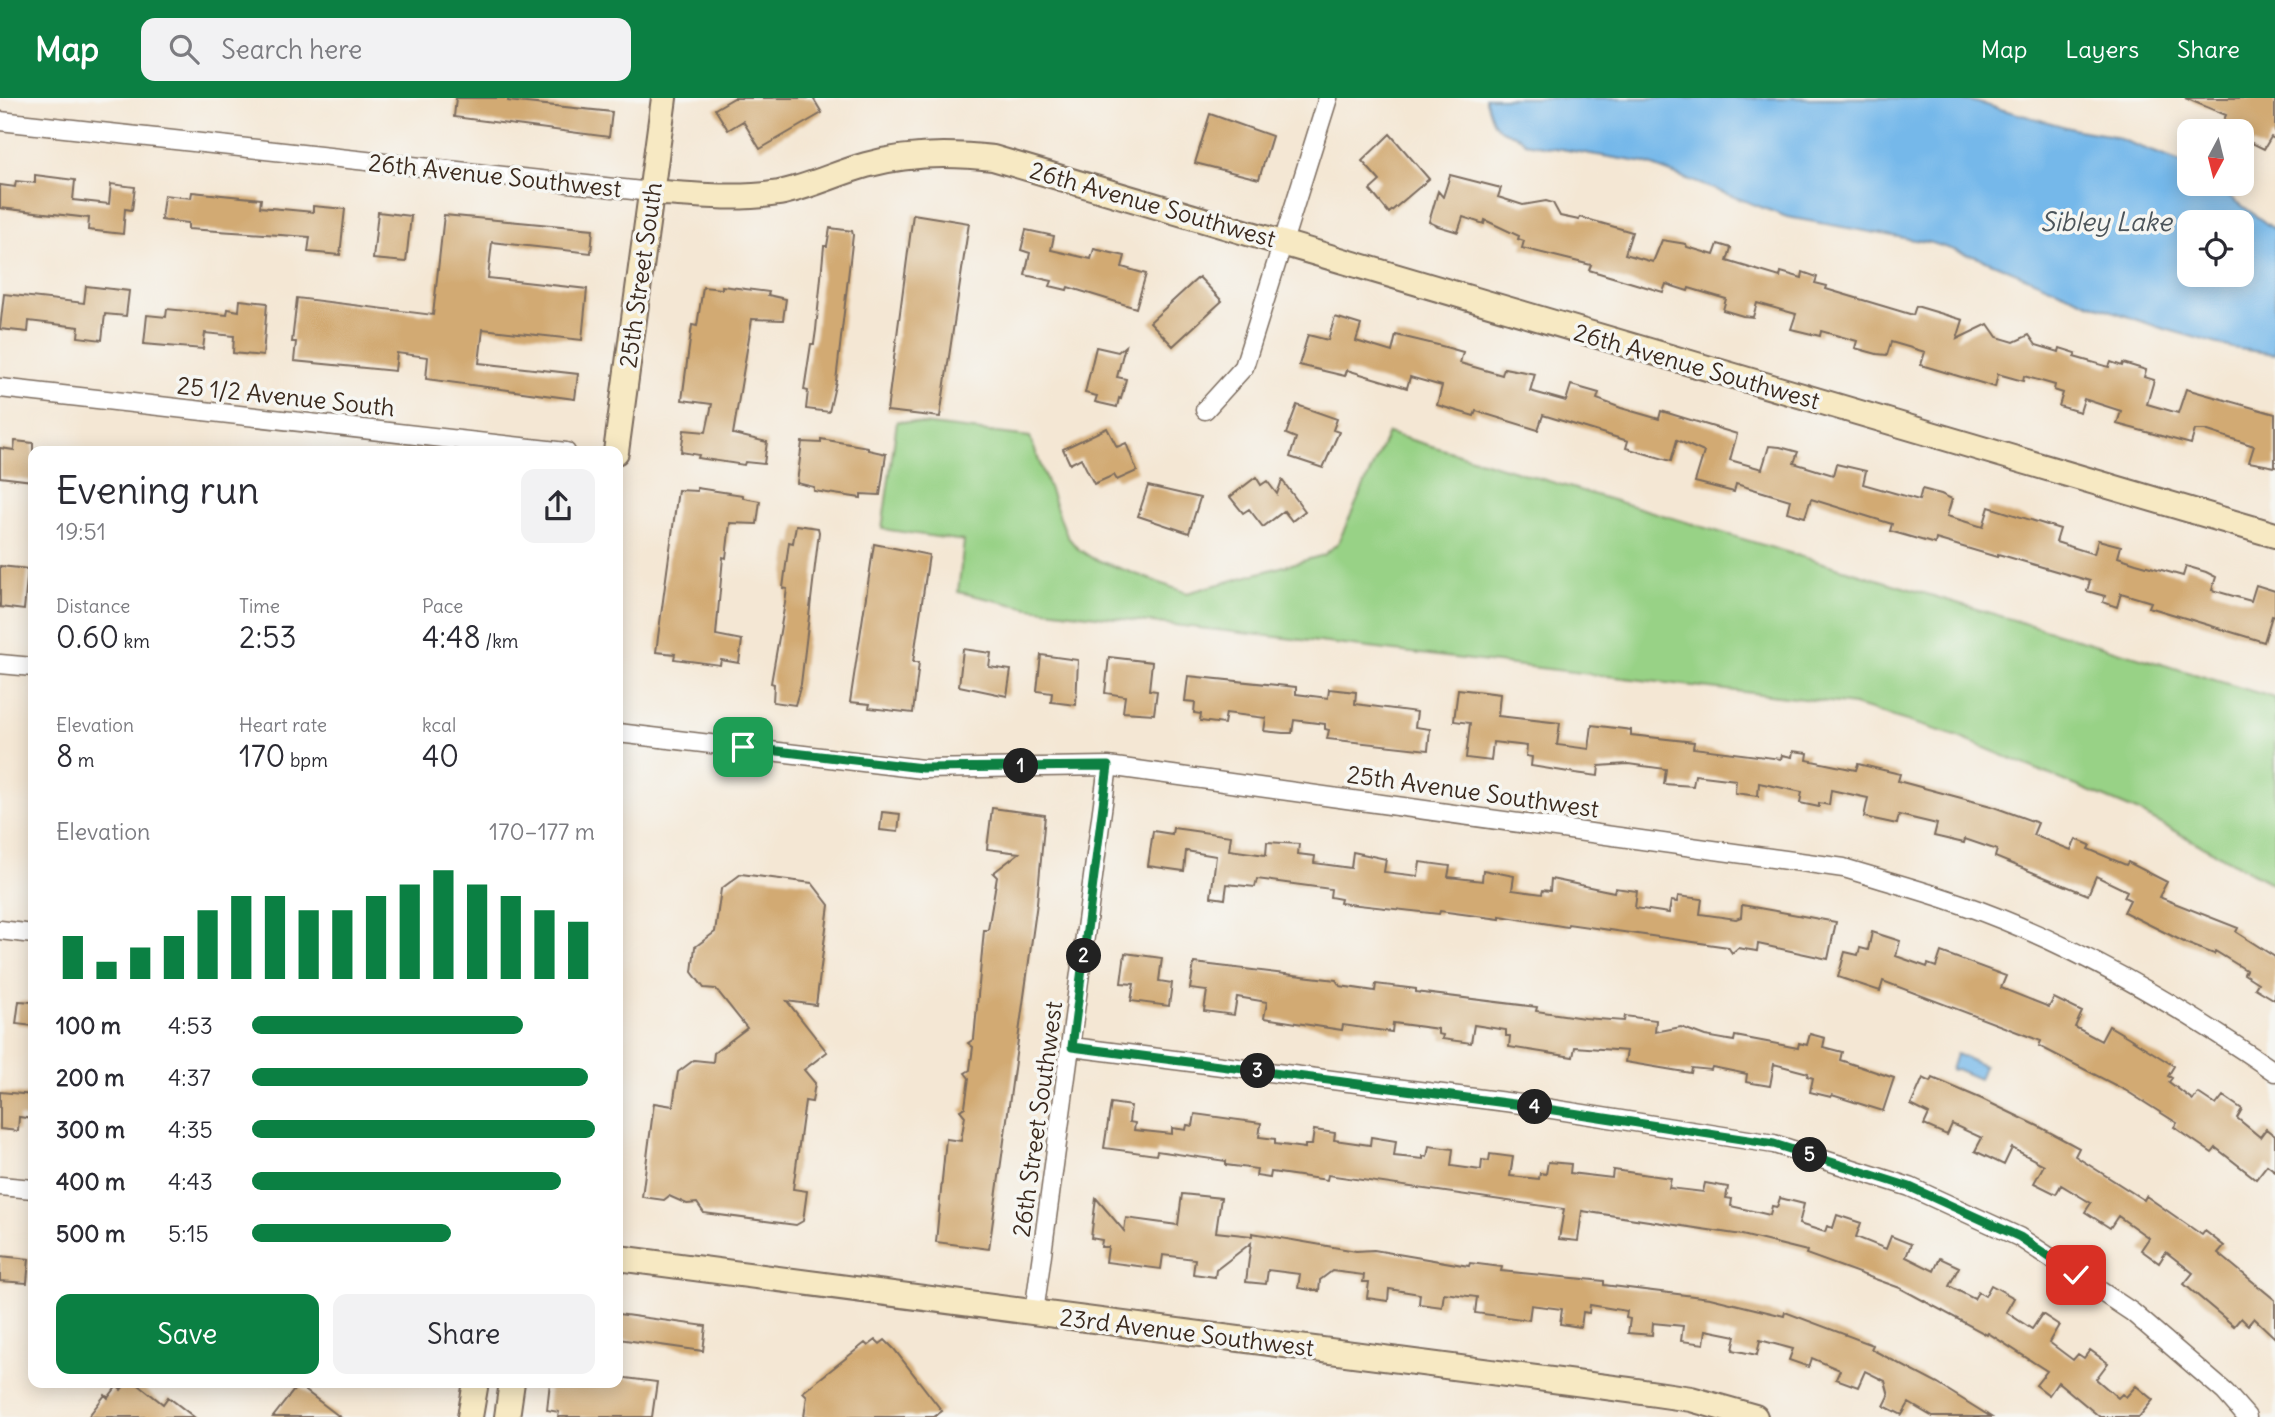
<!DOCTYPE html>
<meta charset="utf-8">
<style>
:root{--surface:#fff;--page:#f2f2f3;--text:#2b2b33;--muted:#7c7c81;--accent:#0b8043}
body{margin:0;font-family:Delius,sans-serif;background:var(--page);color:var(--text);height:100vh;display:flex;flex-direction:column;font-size:26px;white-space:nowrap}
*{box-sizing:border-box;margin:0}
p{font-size:23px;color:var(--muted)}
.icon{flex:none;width:38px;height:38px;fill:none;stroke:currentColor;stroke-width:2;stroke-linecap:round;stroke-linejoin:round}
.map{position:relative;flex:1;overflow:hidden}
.drawer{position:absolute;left:28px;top:348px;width:595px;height:942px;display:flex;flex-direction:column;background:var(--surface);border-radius:14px;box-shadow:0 4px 18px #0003}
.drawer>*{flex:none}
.needle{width:46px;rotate:187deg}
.buttons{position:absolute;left:2177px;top:21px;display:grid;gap:14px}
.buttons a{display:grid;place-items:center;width:77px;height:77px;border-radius:14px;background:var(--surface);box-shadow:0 4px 18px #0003;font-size:35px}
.pin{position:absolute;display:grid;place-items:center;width:60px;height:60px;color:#fff;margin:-30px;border-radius:14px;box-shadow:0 4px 10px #0006}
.km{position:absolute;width:35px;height:35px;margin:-18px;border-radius:50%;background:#222;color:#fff;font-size:19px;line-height:35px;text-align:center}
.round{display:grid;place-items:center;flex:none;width:74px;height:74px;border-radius:14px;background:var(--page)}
.summary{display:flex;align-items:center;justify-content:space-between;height:119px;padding:0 28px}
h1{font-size:38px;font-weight:600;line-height:52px}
.stats{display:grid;grid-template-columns:repeat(3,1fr);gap:10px;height:119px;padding:7px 28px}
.stats div{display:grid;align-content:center}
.stats b{font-size:30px;font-weight:600}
.stats small{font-size:19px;font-weight:400}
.stats p{font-size:19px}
.chart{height:196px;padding:14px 28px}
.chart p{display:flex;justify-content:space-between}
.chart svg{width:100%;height:126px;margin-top:7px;stroke:var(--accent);stroke-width:6}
.primary-button{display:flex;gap:14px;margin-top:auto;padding:14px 28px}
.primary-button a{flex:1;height:80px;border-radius:14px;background:var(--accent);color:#fff;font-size:28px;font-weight:600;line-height:80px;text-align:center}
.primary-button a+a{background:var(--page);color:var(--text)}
ul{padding:0 28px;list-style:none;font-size:23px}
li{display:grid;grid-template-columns:112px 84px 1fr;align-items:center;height:52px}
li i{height:18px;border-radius:9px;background:var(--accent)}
header{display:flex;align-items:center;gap:42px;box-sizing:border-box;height:98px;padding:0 35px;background:var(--accent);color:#fff}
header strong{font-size:33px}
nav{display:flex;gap:38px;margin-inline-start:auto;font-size:24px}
.search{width:490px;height:63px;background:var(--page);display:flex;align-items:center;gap:18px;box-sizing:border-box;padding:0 24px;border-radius:14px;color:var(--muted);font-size:26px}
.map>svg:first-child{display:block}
</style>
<header>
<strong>Map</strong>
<div class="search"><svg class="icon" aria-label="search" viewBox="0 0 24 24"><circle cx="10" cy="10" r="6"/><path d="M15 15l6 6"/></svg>Search here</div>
<nav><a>Map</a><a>Layers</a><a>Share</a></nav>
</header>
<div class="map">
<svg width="2275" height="1319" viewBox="0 0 2275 1319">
<rect width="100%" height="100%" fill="#f6f6f2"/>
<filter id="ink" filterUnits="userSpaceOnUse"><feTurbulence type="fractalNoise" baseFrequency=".0143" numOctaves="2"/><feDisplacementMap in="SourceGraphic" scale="14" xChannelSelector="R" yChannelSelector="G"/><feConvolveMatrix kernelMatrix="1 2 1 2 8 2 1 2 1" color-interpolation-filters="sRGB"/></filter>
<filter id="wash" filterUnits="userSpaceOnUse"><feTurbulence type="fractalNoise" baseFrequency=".00686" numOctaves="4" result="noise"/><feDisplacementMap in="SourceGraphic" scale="28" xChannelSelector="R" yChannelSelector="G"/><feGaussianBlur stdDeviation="1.57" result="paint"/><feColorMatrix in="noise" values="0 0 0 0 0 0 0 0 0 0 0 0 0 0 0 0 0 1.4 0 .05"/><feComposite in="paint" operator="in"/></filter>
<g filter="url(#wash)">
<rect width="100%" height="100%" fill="#f4e7d4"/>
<!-- green -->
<path fill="#98d286" stroke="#6a7e52" stroke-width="2" d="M897,323L1030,339L1067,438L1077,450L1092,460L1187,495L1324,457L1338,445L1388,335L2275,600V787L2139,714L1956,638L1854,607L1029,510L958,494L964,443L882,431Z"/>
<!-- water -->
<path fill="#74b8ea" stroke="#587184" stroke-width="2" fill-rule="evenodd" d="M1485,0H1944L1971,3L2077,32L2109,37L2183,65L2189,69V86H2213L2275,132V256L2232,250L2158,229L2086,204L1988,163L1932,145L1787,119L1645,65L1525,45C1518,35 1509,37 1500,31C1491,26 1489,10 1485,0ZM2189,124H2242V177H2189Z
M1956,956L1984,968L1979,981L1956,971L1951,972Z"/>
<g id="blocks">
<!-- building -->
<path fill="#d2aa73" d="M456,0H508V3L612,14L609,39L454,19Z
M734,0H813L822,15L760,51L743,23L728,32L715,11Z
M2185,0H2275V41L2271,39L2264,51L2252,45L2242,65V33H2229L2221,29L2226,17Z
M1210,16L1272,38L1259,81L1195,65Z
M1390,36L1429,81L1389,115L1370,92L1380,83L1362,63Z
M35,77L75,82L73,102L109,106L111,86L135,89L132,112L125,111L123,136L88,132L89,120L0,110V87L15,89L16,83L35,85Z
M1450,77L1501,90L1498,99L1523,107L1546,103L1553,105L1560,118L1579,122L1580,119L1632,134L1625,156L1653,164L1662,142L1686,146L1687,149L1714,157L1718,146L1731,150L1727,163L1780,179L1781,174L1802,180L1803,174L1817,179L1815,185L1827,188L1826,191L1913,217L1916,208L1963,222L1957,241L1988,226L1997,239L2014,244L2029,237L2036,247L2059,254L2060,250L2076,255L2074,259L2109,269L2111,264L2122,268L2123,265L2146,272L2144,279L2154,282L2147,306L2178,315L2186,291L2275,316V369L2249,364L2254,348L2205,332H2195L2191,346L2117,326L2121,313L2084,301L2080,314L2059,308L2063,295L2054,292L2055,287L2024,278L2023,283L1998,276L1995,289L1921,267L1925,254L1891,244L1887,257L1877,256L1855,250L1857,243L1821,233L1820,238L1791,231L1796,216L1757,205L1753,219L1743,218L1723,212L1726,201L1689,190L1688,193L1666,186L1663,194L1589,172L1591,167L1522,150L1524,143L1518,141L1519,138L1485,122L1484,126L1463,119L1458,134L1438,128L1429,124L1438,93L1443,99Z
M192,94L261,101L260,109L313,114V108L345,111L340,157L308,154L310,139L188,131V125L161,122L164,97L191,100Z
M378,114L411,118L406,164L373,161Z
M913,116L969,125L940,319L887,313Z
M444,117L593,131L591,155L492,144L488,180L587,191L582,242L483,231L479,265L578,276L575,301L426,281L428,259L397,255L395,273L294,263L296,244H292L297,200L433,217Z
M830,130L852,133L853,137L836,283L829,314L806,311L808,293L804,292L811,246H814L816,232L824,148H827Z
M1026,132L1054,138L1051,152L1091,161L1094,151L1125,158L1122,169L1146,176L1136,210L1068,189L1067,192L1050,188L1052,183L1025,177L1030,155L1021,152Z
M1199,179L1222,203L1173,248L1150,224Z
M86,188L129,193L126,218L105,216L102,242L78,239L79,229L29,223L28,234L0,231L4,196L84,205Z
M722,188L769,194L768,197L786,201L783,222L752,221L733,336L767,344L764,366L745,364L744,367L698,360L699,357L681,354L684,332L706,334L712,306L682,302L692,227L697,228L703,189L722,191Z
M240,202L267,205L263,258L233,255L234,238L205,235L203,251L144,246L147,217L166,219L167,211L227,217L228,211L239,213Z
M1335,219L1361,227L1356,243L1392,254L1396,237L1438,247L1463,254L1460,265L1502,277L1504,270L1535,276L1530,293L1566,303L1571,287L1599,295L1597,301L1621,310L1659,321L1661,313L1737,336L1730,362L1762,371L1769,348L1780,349L1798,354L1794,365L1833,377L1836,366L1866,373L1863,386L1919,402L1922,391L1941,396L1952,401L1947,418L1983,429L1989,409L2060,431L2056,444L2094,456L2098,442L2121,448L2118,459L2136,465L2183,478L2186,468L2206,474L2216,479L2212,492L2251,503L2256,487L2275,493V519L2272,518L2264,544L2149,509L2151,504L2121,495L2117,509L2103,504L2105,498L2087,493L2090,483L1998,456L1997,459L1936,441L1935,446L1890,433L1892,426L1811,401L1805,419L1787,414L1790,402L1736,386L1734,394L1695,384L1704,354L1677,342L1671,363L1626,350L1628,343L1543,317L1538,332L1476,313L1474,318L1437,307L1442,288L1410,279L1407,290L1347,272L1345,278L1299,267L1308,237L1328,242Z
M1125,248L1117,279L1126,281L1121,301L1119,300L1117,309L1095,304L1097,298L1085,295L1096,249L1118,254Z
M1297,307L1337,321L1333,332L1339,334L1323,370L1290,359L1296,340L1286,336Z
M1107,330L1117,349L1126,345L1137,373L1117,382L1114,377L1094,386L1081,360L1070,366L1063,351Z
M821,341L868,349V352L886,356L880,397L861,396V400L814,393V389L797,385L802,344L821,345Z
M15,343L33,345V383L0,379V350L14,352Z
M1256,379L1261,387L1267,383L1277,396L1282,382L1305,413L1292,423L1284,413L1263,429L1249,411L1243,415L1230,399Z
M1148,388L1200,400L1189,435L1138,418Z
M697,390L743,397V400L760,403L757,426L730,425L726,460L723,459L716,537L742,542L739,565L721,562L720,567L674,561L675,556L656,554L678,392L697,393Z
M796,427L818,430L819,434L801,586L795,607L773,604L774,586L771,585L785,505L787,491L783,490L789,444L793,445Z
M874,446L929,457L913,564H919L913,615L869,610L870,606L850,604Z
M0,468L28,471L24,512L0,509Z
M963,551L991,555L989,569L1011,572L1007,598L959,588Z
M1041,557L1078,562L1076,607L1051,604L1052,595L1037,593Z
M1109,559L1152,564L1149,592L1157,593L1154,616L1123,614L1125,598L1105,595Z
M1188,578L1296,589V596L1328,600L1329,591L1356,594L1355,606L1417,614L1415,629L1430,631L1428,652L1327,641L1329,632L1325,631V626L1294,622L1292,635H1283L1264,633L1266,620L1226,615L1224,626L1200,623L1201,616L1194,615L1195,604L1185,603Z
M1458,591L1500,596L1498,618L1560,625L1557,647L1589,651L1592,627L1631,632V637L1694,644L1693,650L1781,661L1782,657L1792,659L1793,653L1808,655L1807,662L1856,672L1858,666L1900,676L1898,683L1991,708L2038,725L2033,737L2071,752L2076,741L2090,747L2088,751L2126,767L2128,764L2167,784L2159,799L2238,830L2236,834L2275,859V902L2255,890L2258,885L2244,876L2246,872L2215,853L2214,856L2188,846L2124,814L2130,802L2124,799L2127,793L2096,778L2088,797L1995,759L1997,752L1965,741L1964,745L1934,738L1937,726L1899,717L1897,726L1864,719L1868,700L1831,692L1829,707L1819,705V709L1800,705L1802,694L1759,685L1758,698L1735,695L1736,682L1695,677L1693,688L1664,686L1666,671L1628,666L1599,668L1598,678L1575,675L1531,668L1532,659L1526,658L1527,648L1493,644L1491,663L1466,660L1470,625L1454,623Z
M992,710L1045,717L1037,805L989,1151L936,1144L946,1041L961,1043L965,1018L960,1012L965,1009L969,980L965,975L970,972L973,949L968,945L974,941L984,832H988L997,779L993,775L1019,755L987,751Z
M882,714L900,716L898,734L880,732Z
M1173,730L1231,738L1229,752L1266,757L1267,744L1299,746L1298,756L1315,758L1314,765L1351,770L1353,754L1386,761L1384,774L1418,778L1420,764L1450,768L1448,779L1482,783L1483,772L1514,778L1512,792L1542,796L1543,792L1550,793L1551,781L1614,794L1615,790L1637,793L1635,810L1669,815L1671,803L1677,804L1678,798L1702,801L1700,816L1736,821L1741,819L1742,807L1836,824L1828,861L1758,846L1757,853L1738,850L1732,855L1728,849L1568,826L1567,829L1500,818V821L1440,813L1439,816L1340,805L1341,801L1330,799L1331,791L1257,781L1255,789L1227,786L1225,801L1211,799L1216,758L1186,753L1184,773L1148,768L1153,733L1172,736Z
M741,776L812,785L829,807L816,907L787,903L827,954L804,972L815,985L812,1004L805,1003L793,1091L807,1093L803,1123L796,1127L704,1115L697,1105L687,1106L669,1098L664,1102L642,1099L654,1005L673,1008L678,974L694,962L713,964L714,955L747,930L716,891L704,890L692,874L695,849L715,834L721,791Z
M1872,834L1900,843L1896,858L1927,869L1928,866L1936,869L1941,854L2006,878L2001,890L2049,909L2054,900L2082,914L2075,929L2101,943L2109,928L2128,939L2174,968L2168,978L2172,980L2169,984L2193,1002L2198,995L2216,1007L2223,998L2242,1011L2237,1020L2260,1039L2266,1031L2275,1038V1073L2267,1067L2256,1081L2216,1050L2212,1055L2174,1029L2177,1025L2125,992L2039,948L2041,943L1883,883L1880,893L1838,879L1845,854L1858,857L1860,850L1868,852Z
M1125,855L1162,860L1159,883L1172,885L1169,908L1131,903L1134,886L1121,885Z
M1194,865L1336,882L1340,888L1375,893L1376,886L1416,891V894L1537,909L1536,913L1584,920L1624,923L1625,918L1656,922L1655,934L1681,929L1705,938L1734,943L1735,938L1798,950L1799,945L1807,947L1810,936L1825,940L1823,949L1842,954L1840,962L1894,980L1883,1013L1832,997L1831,999L1810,994L1813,980L1807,978L1808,975L1774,966L1770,988L1746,984L1747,976L1712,969L1711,972L1692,970L1691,975L1625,964L1627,953L1575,949L1573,959L1509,949L1510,938H1506V932L1474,927L1471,945L1442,941L1443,937L1438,936V931L1393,925L1392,934L1343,927L1342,932L1264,920L1267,904L1237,899L1234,917L1204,913L1207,893L1190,891Z
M19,903L33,904V928L16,926Z
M1923,980L1931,984L1933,980L1982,1001L2038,1028L2079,1050L2075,1058L2144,1102L2146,1098L2202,1137L2205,1133L2224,1148L2218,1155L2275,1202V1240L2254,1220L2248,1227L2241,1220L2234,1228L2184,1186L2193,1175L2166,1154L2159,1165L2141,1152L2149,1140L2118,1118L2110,1130L2085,1114L2091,1105L2061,1087L2056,1096L2034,1085L2044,1067L2012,1050L2004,1067L1975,1053L1982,1040L1952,1026L1947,1037L1924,1027L1929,1016L1911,1007Z
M0,994L33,997V1021L19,1019L18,1033L0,1031Z
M1111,1005L1131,1008L1129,1024L1135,1025L1134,1032L1172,1036V1030L1186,1032L1187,1027L1193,1028L1195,1016L1261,1025L1259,1039L1275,1041V1046L1305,1050V1047H1312L1314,1032L1335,1035L1334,1042L1370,1047L1371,1039L1396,1043L1394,1058L1423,1061V1058L1427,1059L1429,1048L1453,1051L1451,1068L1481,1072L1482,1062L1489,1063L1490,1056L1513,1059L1510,1078L1539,1081L1540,1075L1546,1076L1548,1064L1571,1066L1570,1075L1612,1080L1613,1072L1671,1080L1669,1090L1703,1094L1705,1085L1728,1089L1726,1100L1732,1101L1731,1108L1770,1117L1772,1108L1777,1109L1780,1100L1804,1106L1799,1126L1825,1134L1827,1128L1833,1130L1837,1117L1861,1125L1856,1139L1886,1151L1891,1138L1911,1146L1906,1159L1934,1173L1940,1160L1959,1169L1949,1188L1974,1201L1978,1194L1985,1198L1991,1187L2014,1200L2006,1214L2032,1231L2042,1216L2059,1227L2049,1244L2073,1262L2078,1256L2084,1260L2090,1252L2108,1265L2096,1281L2118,1300L2122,1296L2126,1299L2136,1288L2153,1302L2139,1319H2100L2058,1284L2049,1297L2036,1287L2047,1273L1988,1235L1987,1237L1900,1190L1806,1156L1807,1153L1742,1137L1582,1113L1578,1143L1559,1141L1564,1111L1328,1077L1327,1082L1271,1074L1270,1080L1256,1078L1257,1071L1226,1067V1063L1157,1053L1156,1057L1104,1050Z
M1182,1096L1221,1100L1216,1134L1252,1138V1135L1356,1153L1374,1152L1469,1168L1470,1165L1502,1169L1501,1173L1604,1183V1187L1710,1200L1784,1218L1785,1214L1873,1247L1871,1251L1938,1286L1991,1319H1933L1909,1305L1902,1317L1884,1308L1889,1298L1885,1283L1865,1273L1858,1289L1836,1281L1840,1272L1812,1260L1809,1269L1789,1262L1793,1251L1760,1242L1757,1257L1733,1252L1736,1238L1706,1232L1704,1246L1681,1243L1683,1228L1653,1225L1652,1237L1628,1235L1630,1221L1626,1220L1627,1213L1590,1207L1589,1215L1583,1214L1581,1229L1560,1226L1562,1211L1531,1207L1529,1222L1475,1215L1477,1199L1444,1195L1442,1209L1419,1206L1420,1196L1389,1191L1388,1203L1367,1200L1369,1184H1363L1364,1177L1332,1173L1320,1182L1319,1193L1298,1190L1300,1176L1268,1172L1266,1186L1246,1184L1251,1145L1216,1172L1215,1179L1193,1176L1195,1161L1163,1157L1161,1171L1106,1164L1108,1149H1101L1102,1142L1091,1140L1096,1100L1124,1133L1126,1120L1178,1127Z
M0,1158L29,1161L27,1185L0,1183Z
M618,1216L706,1228L703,1253L618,1241Z
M876,1242L880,1246L885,1242L894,1251L942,1313L934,1319H804L807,1298L803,1294L865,1245L868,1248Z
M618,1279L657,1284L652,1319H558L559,1314L547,1312L550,1284H618Z
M127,1284H135L163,1306L168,1299L194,1319H88L105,1297L108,1300L117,1288L121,1292Z
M298,1287L340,1319H273Z"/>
</g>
</g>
<g filter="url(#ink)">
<use href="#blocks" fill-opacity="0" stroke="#7c6c5e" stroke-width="2"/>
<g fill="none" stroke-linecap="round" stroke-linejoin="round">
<!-- street casing -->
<g stroke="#7c6c5e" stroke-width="21">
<path id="street" d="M0,23L651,94
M0,290L566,354
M1205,312L1244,269L1328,0
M0,566L33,569
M618,635L922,671L1108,668L1844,770C1883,782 1922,792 1961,806C2073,845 2178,907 2275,974
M0,832L33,836
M1072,949L1514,1005L1774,1046L1910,1089L2019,1139L2132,1214L2225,1294L2247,1319
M0,1088L33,1091
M1034,1215L1108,668"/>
</g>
<!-- secondary casing -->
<g stroke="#7c6c5e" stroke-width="28">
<path id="secondary" d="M651,94C694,97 737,102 779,95C810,89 837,75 866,67C908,55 951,55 993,60L2275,437
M616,354L664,0
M618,1160L1629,1292L1691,1301L1755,1319
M470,1319L476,1284
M507,1319L512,1284"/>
</g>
<!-- street -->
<use href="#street" stroke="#fff" stroke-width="18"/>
<!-- secondary -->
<use href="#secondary" stroke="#f7e9c3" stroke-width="24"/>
</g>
</g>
<g fill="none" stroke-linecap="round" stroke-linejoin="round" filter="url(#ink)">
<!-- route casing -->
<g stroke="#fff" stroke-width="14">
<path id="route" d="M743,649L922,670L1108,668L1072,949L1514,1006L1774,1046L1910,1089L2020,1139L2076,1177"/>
</g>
<!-- route -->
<use href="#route" stroke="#0b8043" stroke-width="9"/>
</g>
<g text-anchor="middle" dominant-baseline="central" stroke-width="7" stroke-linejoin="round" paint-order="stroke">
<!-- street labels -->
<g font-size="24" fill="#3b2a1e" stroke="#f6f6f2">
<text transform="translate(495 77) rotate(6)">26th Avenue Southwest</text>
<text transform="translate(1153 106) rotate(16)">26th Avenue Southwest</text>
<text transform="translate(640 177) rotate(-82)">25th Street South</text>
<text transform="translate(1697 268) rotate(16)">26th Avenue Southwest</text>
<text transform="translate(286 298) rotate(6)">25 1/2 Avenue South</text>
<text transform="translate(1473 693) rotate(8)">25th Avenue Southwest</text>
<text transform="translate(1037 1021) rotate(-82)">26th Street Southwest</text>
<text transform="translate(1187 1234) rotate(7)">23rd Avenue Southwest</text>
</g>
<!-- water labels -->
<g font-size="26" font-style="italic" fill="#4c555b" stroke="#f6f6f2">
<text x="2106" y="123">Sibley Lake</text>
</g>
</g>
</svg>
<div class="buttons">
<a><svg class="needle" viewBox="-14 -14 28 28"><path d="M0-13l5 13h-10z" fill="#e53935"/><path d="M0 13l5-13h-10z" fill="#7c7c81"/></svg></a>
<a><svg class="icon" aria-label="locate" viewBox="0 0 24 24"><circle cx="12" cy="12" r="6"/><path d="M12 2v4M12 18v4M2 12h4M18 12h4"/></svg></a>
</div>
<div class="pin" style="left:743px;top:649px;background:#1e9e55"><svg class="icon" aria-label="arrive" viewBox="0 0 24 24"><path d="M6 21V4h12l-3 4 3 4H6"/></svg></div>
<div class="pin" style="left:2076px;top:1177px;background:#d93025"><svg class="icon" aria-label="check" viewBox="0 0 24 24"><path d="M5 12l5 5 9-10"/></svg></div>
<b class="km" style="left:1021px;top:668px">1</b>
<b class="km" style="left:1084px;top:858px">2</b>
<b class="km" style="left:1258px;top:973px">3</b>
<b class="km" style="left:1535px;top:1009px">4</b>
<b class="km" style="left:1810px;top:1057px">5</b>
<section class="drawer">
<div class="summary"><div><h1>Evening run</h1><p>19:51</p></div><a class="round"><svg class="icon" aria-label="share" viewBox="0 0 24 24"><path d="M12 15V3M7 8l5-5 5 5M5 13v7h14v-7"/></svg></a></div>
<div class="stats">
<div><p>Distance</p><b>0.60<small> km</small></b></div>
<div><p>Time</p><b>2:53</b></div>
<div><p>Pace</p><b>4:48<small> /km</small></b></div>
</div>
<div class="stats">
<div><p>Elevation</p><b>8<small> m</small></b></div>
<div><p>Heart rate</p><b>170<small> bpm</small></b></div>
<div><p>kcal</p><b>40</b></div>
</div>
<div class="chart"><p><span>Elevation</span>170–177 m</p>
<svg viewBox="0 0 160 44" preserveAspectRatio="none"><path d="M5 44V29M15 44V38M25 44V33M35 44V29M45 44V20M55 44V15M65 44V15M75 44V20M85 44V20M95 44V15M105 44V11M115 44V6M125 44V11M135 44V15M145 44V20M155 44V24"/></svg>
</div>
<ul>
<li><b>100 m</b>4:53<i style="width:79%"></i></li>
<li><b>200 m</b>4:37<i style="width:98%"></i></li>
<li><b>300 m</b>4:35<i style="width:100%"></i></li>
<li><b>400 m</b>4:43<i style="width:90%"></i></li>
<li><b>500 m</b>5:15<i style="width:58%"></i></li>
</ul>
<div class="primary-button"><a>Save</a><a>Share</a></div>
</section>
</div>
